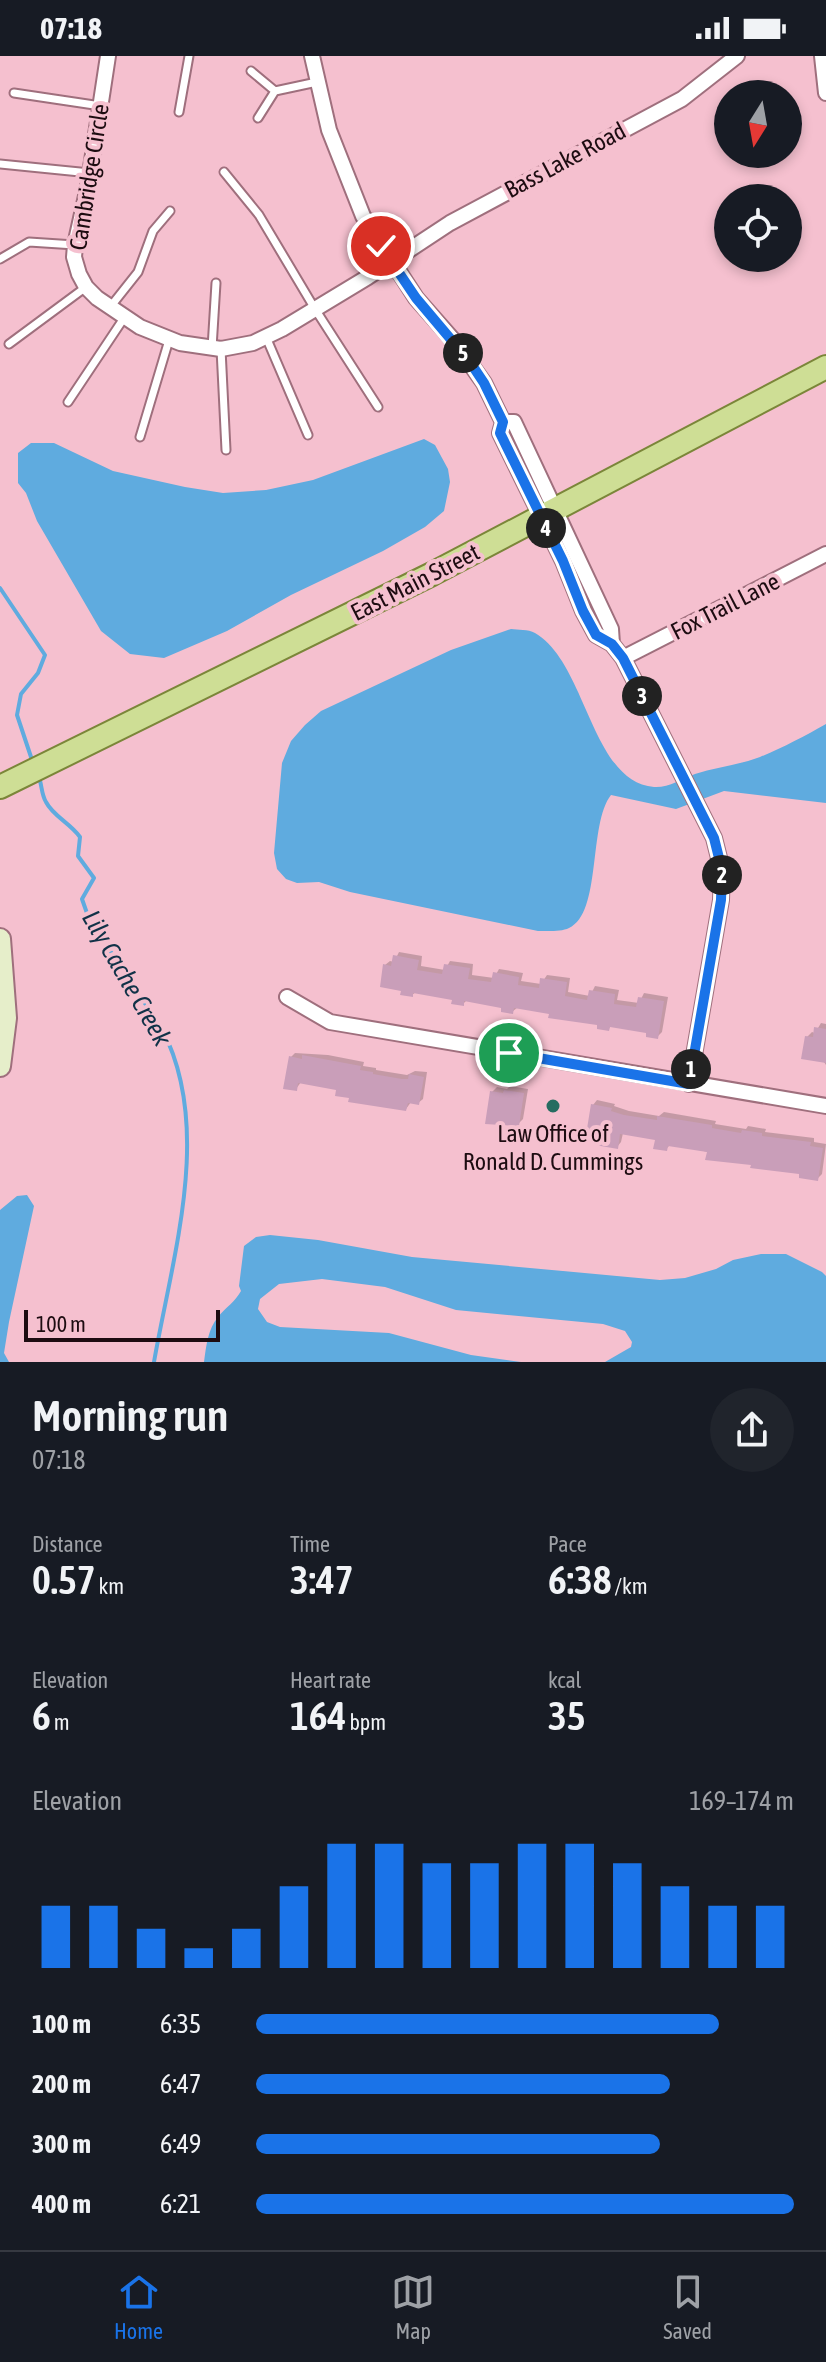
<!DOCTYPE html>
<meta charset="utf-8">
<style>
:root{--surface:#171b24;--page:#20242c;--text:#f1f3f6;--muted:#9ea1a6;--line:#363941;--accent:#1a73e8}
body{margin:0;font-family:"Asap Condensed",sans-serif;background:var(--page);color:var(--text);height:100vh;display:flex;flex-direction:column;font-size:30px;white-space:nowrap}
*{box-sizing:border-box;margin:0}
p{font-size:26px;color:var(--muted)}
.icon{flex:none;width:44px;height:44px;fill:none;stroke:currentColor;stroke-width:2;stroke-linecap:round;stroke-linejoin:round}
.map{position:relative;height:1306px;overflow:hidden}
.sheet{display:flex;flex-direction:column;background:var(--surface);flex:1}
.sheet>*{flex:none}
.needle{width:52px;rotate:191deg}
.controls{position:absolute;left:714px;top:24px;display:grid;gap:16px}
.controls a{display:grid;place-items:center;width:88px;height:88px;border-radius:50%;background:var(--surface);box-shadow:0 4px 12px #0003;font-size:40px}
.scale{position:absolute;left:24px;bottom:20px;width:196px;box-sizing:border-box;padding-left:8px;border:4px solid #1d0c11;border-top:0;font-size:22px;line-height:28px;white-space:nowrap;color:#1d0c11;-webkit-text-stroke:6px #f5c0cf;paint-order:stroke}
.pin{position:absolute;display:grid;place-items:center;width:68px;height:68px;color:#fff;margin:-34px;border:4px solid #fff;border-radius:50%;box-shadow:0 2px 8px #0007}
.km{position:absolute;width:40px;height:40px;margin:-20px;border-radius:50%;background:#222;color:#fff;font-size:22px;line-height:40px;text-align:center}
.round{display:grid;place-items:center;flex:none;width:84px;height:84px;border-radius:42px;background:var(--page)}
.headline{display:flex;align-items:center;justify-content:space-between;height:136px;padding:0 32px}
h1{font-size:44px;font-weight:600;line-height:60px}
.stats{display:grid;grid-template-columns:repeat(3,1fr);gap:12px;height:136px;padding:8px 32px}
.stats div{display:grid;align-content:center}
.stats b{font-size:40px;font-weight:600}
.stats small{font-size:22px;font-weight:400}
.stats p{font-size:22px}
.chart{height:224px;padding:16px 32px}
.chart p{display:flex;justify-content:space-between}
.chart svg{width:100%;height:144px;margin-top:8px;stroke:var(--accent);stroke-width:6}
ul{padding:0 32px;list-style:none;font-size:26px}
li{display:grid;grid-template-columns:128px 96px 1fr;align-items:center;height:60px}
li i{height:20px;border-radius:10px;background:var(--accent)}
.status{display:flex;justify-content:space-between;align-items:center;height:56px;padding:0 40px;background:var(--surface);direction:ltr}
.status svg{height:22px;fill:currentColor}
.menu{display:flex;justify-content:space-around;align-items:center;height:112px;border-top:2px solid var(--line);background:var(--surface);font-size:22px;color:var(--muted)}
.menu a{display:grid;justify-items:center;gap:4px}
.menu .selected{color:var(--accent)}
.map>svg:first-child{display:block}
</style>
<div class="status"><b>07:18</b><svg viewBox="0 0 49 12"><path d="M0 12V9h3v3zM5 12V6h3v6zM10 12V3h3v9zM15 12V0h3v12zM26 1h20v11H26zM47 4h2v5h-2z"/></svg></div>
<div class="map">
<svg width="826" height="1306" viewBox="0 0 826 1306">
<rect width="100%" height="100%" fill="#f5c0cf"/>
<!-- water -->
<path fill="#5fabdf" d="M424,383L435,389L448,413L450,426L444,455L425,471L383,495L291,539L227,575L164,602L130,598L101,575L37,465L26,437L18,427V397L31,387H54L113,415L185,431L223,437L266,434L313,424Z
M511,573C518,574 528,573 535,577C587,607 591,726 654,731C668,732 682,723 695,718C716,711 739,709 760,701C782,692 805,680 826,668V747L724,735L676,753L611,739C588,768 602,857 569,872C561,876 547,875 538,875L350,836L319,826L297,827L286,823L277,813L274,797L282,707L291,685L305,669L321,655L451,594Z
M27,1139L34,1150L9,1266L4,1297L9,1306H0V1154L17,1140Z
M270,1179L318,1184L412,1201L660,1224L685,1222L716,1213L733,1204L761,1198H786L822,1216L826,1220V1306H605L631,1291L632,1286L625,1275L603,1268L456,1254L385,1231L322,1223L279,1228L260,1243L258,1253L267,1266L280,1271L389,1277L471,1299L521,1306H204C206,1290 208,1273 218,1261C226,1251 235,1246 241,1235L239,1230L244,1190L256,1181Z"/>
<!-- shadow -->
<path fill="#0003" d="M399,896L422,900L421,910L445,914L450,905L473,908L472,919L494,922L499,913L523,917L521,925L541,928L547,919L570,922L568,936L590,940L595,930L619,934L617,944L639,947L644,937L668,941L662,976L657,981L649,975L612,969L608,973L599,967L551,956L518,951L512,956L504,950L467,944L463,948L454,942L416,936L412,939L385,909L390,905L394,906Z
M821,967L826,968V1009L807,981L812,976L815,977Z
M295,997L328,999L364,1006L363,1010L376,1012V1014L407,1019L415,1015L427,1016L423,1043L418,1047L411,1046L406,1053L351,1041L338,1032L301,1026L296,1033L291,1001Z
M510,1030L528,1033L523,1063L518,1068L492,1036L497,1031L507,1033Z
M597,1044L615,1048L614,1050L629,1055L659,1060L664,1056L716,1065L715,1068L746,1073L748,1070L766,1073L765,1076L814,1082V1086L826,1088L822,1118L817,1123L802,1116L671,1088L666,1093L657,1083L623,1077L621,1086L617,1091L599,1079L593,1049Z"/>
<g fill="none" stroke-linecap="round" stroke-linejoin="round">
<!-- stream -->
<path stroke="#5fabdf" stroke-width="4" d="M0,532L45,599L38,617L21,638L17,659L33,707
M38,719C42,727 41,738 46,746C53,760 70,767 80,781L78,800L94,822L82,843L89,863L162,973C214,1072 172,1202 154,1306"/>
</g>
<!-- building -->
<path fill="#c99eb9" d="M393,899L419,904L417,914L442,918L444,908L470,912L468,923L491,926L493,916L519,921L518,929L539,932L540,922L567,926L565,940L587,944L589,934L615,938L614,948L636,951L638,941L664,945L658,983L646,981V977L610,971L609,975L597,973V969L548,962L549,958L514,952L513,958L501,956V952L464,945V950L451,948L452,944L413,937V941L400,939L401,935L380,931L383,908L391,910Z
M814,971L826,973V1007L801,1003L805,980L813,981Z
M302,999L361,1010L360,1014L373,1016V1018L402,1023H408L409,1018L424,1021L419,1049L408,1047L406,1055L348,1046L349,1042L335,1040L336,1034L298,1027L297,1035L283,1033L289,1000L302,1003Z
M504,1034L524,1037L519,1070L485,1068L490,1035L503,1037Z
M591,1048L612,1052L611,1055L624,1059L657,1064V1060L712,1069V1072L741,1077L742,1074L762,1077V1080L811,1086L810,1090L823,1092L818,1125L799,1122V1118L750,1112L751,1109L705,1104L707,1096L668,1090L667,1095L653,1093L655,1084L620,1078L618,1093L595,1089L597,1080L586,1079Z"/>
<g fill="none" stroke-linecap="round" stroke-linejoin="round">
<!-- lane casing -->
<g stroke="#9f6f7d" stroke-width="11">
<path id="lane" d="M251,15L275,35
M14,37L101,50
M179,56L189,0
M258,62L275,35L317,26
M0,108L90,117
M224,116L259,159L315,253L378,351
M0,203L29,186L75,189
M111,250L138,216L153,175L170,155
M266,281L308,379
M9,288L86,231
M212,292L216,227
M221,293L226,394
M68,346L124,262
M140,381L169,284"/>
</g>
<!-- street casing -->
<g stroke="#9f6f7d" stroke-width="18">
<path id="street" d="M108,0L88,131L75,189L74,201L79,218L86,231L97,242L140,271L180,287L221,293L253,287L282,273L368,221L450,167L682,43L737,0
M312,0L329,74L363,160L416,242L454,285L484,327L503,366L500,377L563,505L583,555L596,579L612,588L623,602L714,782L722,814L721,844L689,1028
M822,0L826,37
M503,366H514L611,573L612,588
M623,602L826,498
M287,941L330,966L826,1050"/>
</g>
<!-- secondary casing -->
<g stroke="#9f6f7d" stroke-width="24">
<path id="secondary" d="M0,883L6,962L0,1010"/>
</g>
<!-- primary casing -->
<g stroke="#7b8639" stroke-width="26">
<path id="primary" d="M0,731L432,518L826,311"/>
</g>
<!-- lane -->
<use href="#lane" stroke="#fff" stroke-width="7"/>
<!-- street -->
<use href="#street" stroke="#fff" stroke-width="14"/>
<!-- secondary -->
<use href="#secondary" stroke="#e6eeca" stroke-width="20"/>
<!-- primary -->
<use href="#primary" stroke="#cede95" stroke-width="22"/>
</g>
<g fill="none" stroke-linecap="round" stroke-linejoin="round">
<!-- route casing -->
<g stroke="#fff" stroke-width="16">
<path id="route" d="M381,190L416,242L470,306L484,327L503,366L500,377L563,505L583,555L596,579L612,588L623,602L714,782L722,814L721,844L689,1028L509,997"/>
</g>
<!-- route -->
<use href="#route" stroke="#1a73e8" stroke-width="10"/>
</g>
<!-- markers -->
<circle fill="#266c61" stroke="#f5c0cf" stroke-width="3" cx="553" cy="1050" r="8"/>
<g text-anchor="middle" dominant-baseline="central" stroke-width="8" stroke-linejoin="round" paint-order="stroke">
<!-- street labels -->
<g font-size="24" fill="#1d0c11" stroke="#f5c0cf">
<text transform="translate(565 104) rotate(-28)">Bass Lake Road</text>
<text transform="translate(89 121) rotate(-81)">Cambridge Circle</text>
<text transform="translate(415 526) rotate(-27)">East Main Street</text>
<text transform="translate(725 550) rotate(-27)">Fox Trail Lane</text>
</g>
<!-- poi labels -->
<g font-size="24" fill="#1d0c11" stroke="#f5c0cf">
<text x="553" y="1077">Law Office of<tspan x="553" dy="28">Ronald D. Cummings</tspan></text>
</g>
<!-- water labels -->
<g font-size="26" font-style="italic" fill="#113248" stroke="#f5c0cf">
<text transform="translate(127 922) rotate(60)">Lily Cache Creek</text>
</g>
</g>
</svg>
<div class="controls">
<a><svg class="needle" viewBox="-14 -14 28 28"><path d="M0-13l5 13h-10z" fill="#e53935"/><path d="M0 13l5-13h-10z" fill="#9ea1a6"/></svg></a>
<a><svg class="icon" aria-label="locate" viewBox="0 0 24 24"><circle cx="12" cy="12" r="6"/><path d="M12 2v4M12 18v4M2 12h4M18 12h4"/></svg></a>
</div>
<div class="scale">100 m</div>
<div class="pin" style="left:509px;top:997px;background:#1e9e55"><svg class="icon" aria-label="arrive" viewBox="0 0 24 24"><path d="M6 21V4h12l-3 4 3 4H6"/></svg></div>
<div class="pin" style="left:381px;top:190px;background:#d93025"><svg class="icon" aria-label="check" viewBox="0 0 24 24"><path d="M5 12l5 5 9-10"/></svg></div>
<b class="km" style="left:691px;top:1013px">1</b>
<b class="km" style="left:722px;top:819px">2</b>
<b class="km" style="left:642px;top:640px">3</b>
<b class="km" style="left:546px;top:472px">4</b>
<b class="km" style="left:463px;top:297px">5</b>
</div>
<section class="sheet">
<div class="headline"><div><h1>Morning run</h1><p>07:18</p></div><a class="round"><svg class="icon" aria-label="share" viewBox="0 0 24 24"><path d="M12 15V3M7 8l5-5 5 5M5 13v7h14v-7"/></svg></a></div>
<div class="stats">
<div><p>Distance</p><b>0.57<small> km</small></b></div>
<div><p>Time</p><b>3:47</b></div>
<div><p>Pace</p><b>6:38<small> /km</small></b></div>
</div>
<div class="stats">
<div><p>Elevation</p><b>6<small> m</small></b></div>
<div><p>Heart rate</p><b>164<small> bpm</small></b></div>
<div><p>kcal</p><b>35</b></div>
</div>
<div class="chart"><p><span>Elevation</span>169–174 m</p>
<svg viewBox="0 0 160 44" preserveAspectRatio="none"><path d="M5 44V25M15 44V25M25 44V32M35 44V38M45 44V32M55 44V19M65 44V6M75 44V6M85 44V12M95 44V12M105 44V6M115 44V6M125 44V12M135 44V19M145 44V25M155 44V25"/></svg>
</div>
<ul>
<li><b>100 m</b>6:35<i style="width:86%"></i></li>
<li><b>200 m</b>6:47<i style="width:77%"></i></li>
<li><b>300 m</b>6:49<i style="width:75%"></i></li>
<li><b>400 m</b>6:21<i style="width:100%"></i></li>
</ul>
</section>
<nav class="menu">
<a class="selected"><svg class="icon" aria-label="home" viewBox="0 0 24 24"><path d="M3 11l9-7 9 7M6 9v11h12V9"/></svg>Home</a>
<a><svg class="icon" aria-label="map" viewBox="0 0 24 24"><path d="M3 6l6-2 6 2 6-2v14l-6 2-6-2-6 2zM9 4v14M15 6v14"/></svg>Map</a>
<a><svg class="icon" aria-label="saved" viewBox="0 0 24 24"><path d="M7 4h10v16l-5-4-5 4z"/></svg>Saved</a>
</nav>
